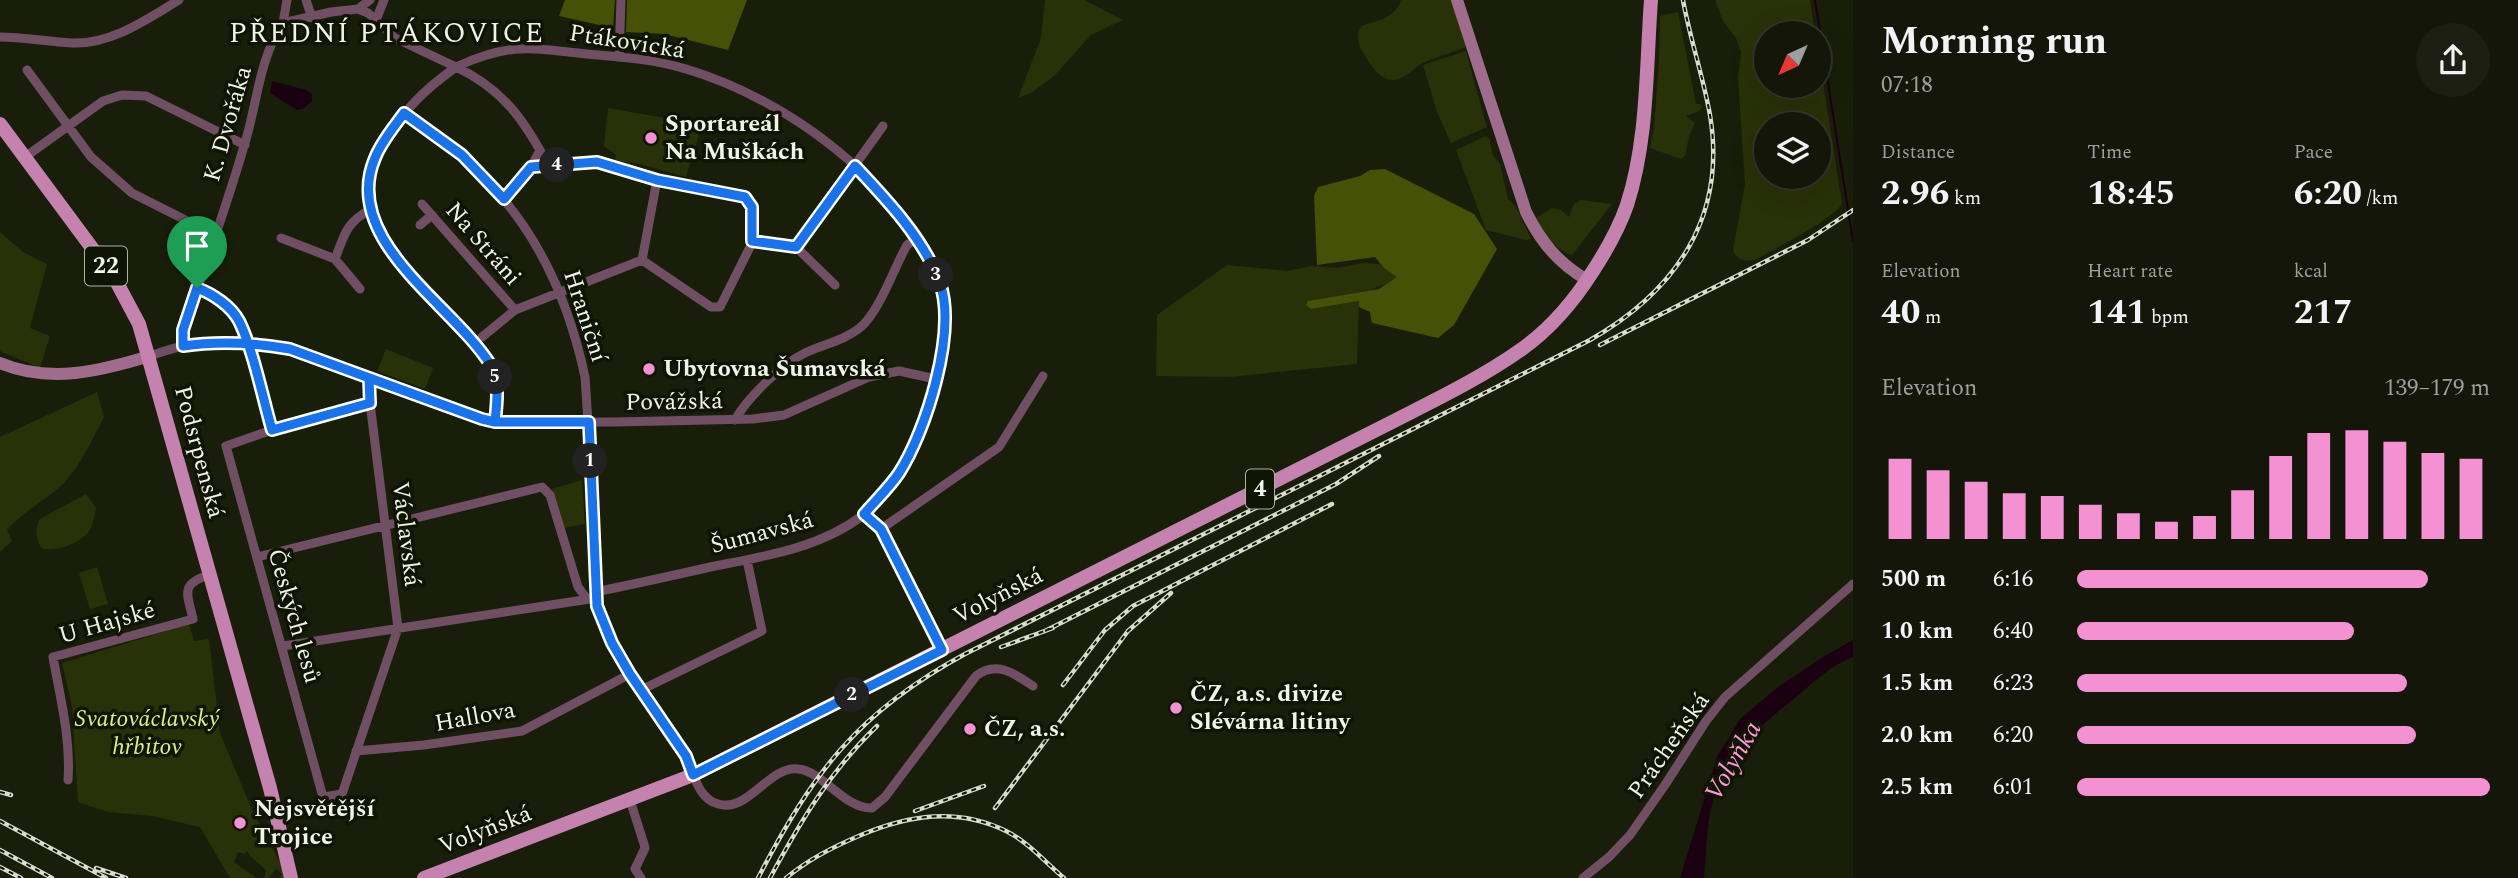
<!DOCTYPE html>
<meta charset="utf-8">
<style>
:root{--surface:#131608;--page:#1c1f12;--text:#f1f3f6;--muted:#9d9f9c;--line:#323529;--accent:#f491d3}
body{margin:0;font-family:Spectral,serif;background:var(--page);color:var(--text);height:100vh;display:flex;flex-direction:column;font-size:26px;white-space:nowrap}
*{box-sizing:border-box;margin:0}
p{font-size:23px;color:var(--muted)}
.icon{flex:none;width:38px;height:38px;fill:none;stroke:currentColor;stroke-width:2;stroke-linecap:round;stroke-linejoin:round}
.map{position:relative;flex:1;overflow:hidden}
.details{display:flex;flex-direction:column;background:var(--surface);width:665px}
.details>*{flex:none}
.needle{width:46px;rotate:224deg}
.fabs{position:absolute;left:1754px;top:21px;display:grid;gap:14px}
.fabs a{display:grid;place-items:center;width:77px;height:77px;border-radius:50%;background:var(--surface);box-shadow:0 7px 28px #0002,0 0 0 2px var(--line);font-size:35px}
.pin{position:absolute;display:grid;place-items:center;width:60px;height:60px;color:#fff;margin:-72px -30px;border-radius:50% 50% 50% 0;rotate:-45deg;box-shadow:0 0 7px #0007}
.pin .icon{rotate:45deg}
.km{position:absolute;width:35px;height:35px;margin:-18px;border-radius:50%;background:#222;color:#fff;font-size:19px;line-height:35px;text-align:center}
.round{display:grid;place-items:center;flex:none;width:74px;height:74px;border-radius:37px;background:var(--page)}
.summary{display:flex;align-items:center;justify-content:space-between;height:119px;padding:0 28px}
h1{font-size:38px;font-weight:700;line-height:52px}
.metrics{display:grid;grid-template-columns:repeat(3,1fr);gap:10px;height:119px;padding:7px 28px}
.metrics div{display:grid;align-content:center}
.metrics b{font-size:35px;font-weight:700}
.metrics small{font-size:19px;font-weight:400}
.metrics p{font-size:19px}
.chart{height:196px;padding:14px 28px}
.chart p{display:flex;justify-content:space-between}
.chart svg{width:100%;height:126px;margin-top:7px;stroke:var(--accent);stroke-width:6}
ul{padding:0 28px;list-style:none;font-size:23px}
li{display:grid;grid-template-columns:112px 84px 1fr;align-items:center;height:52px}
li i{height:18px;border-radius:9px;background:var(--accent)}
main{display:flex;flex:1;min-height:0}
.map>svg:first-child{display:block}
</style>
<main>
<div class="map">
<svg width="1853" height="878" viewBox="0 0 1853 878">
<rect width="100%" height="100%" fill="#191e0b"/>
<!-- green -->
<path fill="#293108" fill-rule="evenodd" d="M1045,0H1084L1123,20L1091,35L1054,76L1031,93L1018,98L1041,38Z
M1401,0H1452L1467,47C1453,52 1439,56 1425,62C1417,65 1411,73 1403,77C1385,87 1374,70 1366,57C1359,46 1355,38 1361,26C1376,21 1396,18 1401,0Z
M1715,0H1810L1815,33H1766V86H1818V51L1842,203C1836,218 1774,249 1757,259C1747,262 1738,261 1733,251L1745,183L1738,78L1741,52L1736,38L1723,21ZM1766,124H1818V177H1766Z
M1678,12L1696,104H1701L1702,107L1699,111L1686,116L1695,123L1689,136L1685,156L1681,159L1650,148L1654,128L1659,59L1660,16Z
M1466,51L1487,127L1451,143L1437,112L1423,65Z
M608,108L665,118L700,131L686,177L640,164L615,161L616,155L604,146Z
M1486,136L1489,138L1493,155L1500,164L1508,199L1516,207L1531,239L1526,240L1486,230L1456,150Z
M1581,200L1612,204L1572,255C1555,250 1543,234 1536,218L1552,208L1561,210L1569,217L1574,204Z
M0,232L23,252L47,264L30,328L50,336L40,368L0,351Z
M1362,263L1379,264L1398,277C1390,286 1380,284 1371,290L1308,302L1311,309L1359,301L1357,364L1229,377L1156,376L1157,315L1227,265L1288,271L1311,266L1337,268Z
M386,349L433,368L425,389L377,371Z
M97,392L104,417C92,440 81,465 63,484C45,501 23,511 7,530L12,541L0,552V437Z
M582,480L585,524L564,528L552,489Z
M86,494L96,508C95,515 92,529 87,534C77,544 54,553 41,548C36,538 34,529 40,519Z
M97,567L108,604L90,609L79,573Z
M189,624L194,641L209,639L220,733L252,810L282,866L284,878H279L282,874L276,869L269,878H264L266,870L251,857L247,851L245,854L238,852L234,862L256,878H230L200,827L152,816L108,812L78,802L72,706L62,663Z"/>
<!-- forest -->
<path fill="#445106" d="M565,0H615L613,28L559,16Z
M627,0H747L728,50L664,34L626,32Z
M1385,169L1474,214L1497,249L1454,325L1438,338L1372,323L1370,312L1359,307V301L1311,309L1306,305L1308,301L1379,289L1397,277L1383,267L1375,257L1317,265L1314,196L1318,187L1360,176L1370,170Z"/>
<!-- water -->
<path fill="#1b0012" d="M272,81L306,90L312,94V101L303,109L297,110L270,93Z
M1853,640V657C1831,665 1814,682 1796,697C1756,729 1719,759 1710,814C1706,835 1706,857 1704,878H1680L1717,757L1740,719L1778,687L1823,657Z"/>
<g fill="none" stroke-linecap="round" stroke-linejoin="round">
<!-- stream -->
<path stroke="#1b0012" stroke-width="2" d="M1815,0L1853,241"/>
<!-- street -->
<path stroke="#704f64" stroke-width="9" d="M306,0L312,18
M358,9L370,0
M376,20L384,0
M283,23L287,0
M0,37C24,37 48,42 72,43C111,45 147,19 179,0
M619,57L621,0
M27,70L91,157L132,193L215,235
M404,113C506,178 560,260 585,377C589,430 591,483 593,537C594,558 591,585 597,606C613,660 653,706 683,752C693,768 696,798 718,804C749,813 768,766 798,769C823,771 844,809 872,808L885,797L976,676C997,660 1015,674 1033,686
M25,157L103,101L122,95L146,96L245,145
M531,167L597,162L657,180L745,197L752,207L753,241L720,307H711L642,260L657,180
M504,199L531,167L540,150
M422,204L515,310
M420,225L432,215
M281,238L335,259L360,289
M753,241L796,247L835,285
M796,247L883,126
M335,259C344,236 346,222 370,210
M197,288L220,300L239,319L272,430
M482,337L515,310L642,260
M183,346V330C204,269 226,208 244,146C257,106 259,58 283,23L331,12L358,9L368,13L395,38L456,67C510,42 531,48 587,54C620,57 653,59 686,69C787,99 899,181 939,282C954,319 940,366 929,402C919,437 904,468 880,495C875,502 869,511 862,516C819,548 766,556 715,566C675,575 635,584 595,592
M150,356C162,352 174,347 186,346C219,341 257,343 290,349L427,400L482,419L495,422H615L753,419L784,415L869,377L899,371L936,379
M369,378L370,403L398,628L342,794L323,797L226,446L272,430L370,403
M735,420C747,398 782,364 805,353C824,344 847,340 863,325C881,307 894,268 907,245L916,239
M495,422C497,401 500,383 490,364C448,298 323,230 386,139C409,105 423,91 456,67C503,89 525,121 548,165
M864,515L881,529L942,650
M881,529L999,447L1043,376
M257,557L542,487L550,495L578,587L587,599
M283,646L590,599
M641,690L762,631L747,560
M356,751L424,745L522,731L630,674
M68,780C71,739 60,697 53,657L193,619C187,593 180,584 209,575
M630,800L644,844L645,848L635,869L641,878
M1583,878L1609,857L1630,835L1665,785L1706,721L1725,697L1853,584"/>
<!-- secondary -->
<path stroke="#a06c8e" stroke-width="12" d="M1457,0L1526,212C1541,242 1558,263 1587,280
M0,363C50,384 100,371 150,356"/>
<!-- primary -->
<path stroke="#c682ae" stroke-width="14" d="M0,124L115,279L139,324L270,788L291,878
M424,878L693,775L1392,422C1437,399 1481,378 1522,349C1550,329 1574,301 1593,271C1606,251 1619,228 1627,205C1648,140 1646,68 1651,0"/>
<!-- rail casing -->
<g stroke="#d9ddd0" stroke-width="4.5">
<path id="rail" d="M1600,345L1808,240L1853,210
M1045,631L1336,484L1379,456
M1001,647L1053,628
M1063,685L1105,630L1133,606L1332,504
M0,792L11,795
M995,808L1128,631L1171,593
M915,811L984,786
M0,821L106,878
M0,850L52,878
M0,867L21,878
M96,868L126,878
M758,878C813,772 858,712 965,654L1590,340C1676,291 1727,217 1710,115C1703,76 1690,39 1683,0
M770,878C800,822 831,770 877,726
M786,878C809,859 833,847 861,835C909,815 957,807 1006,831C1028,842 1045,862 1064,878"/>
</g>
<!-- rail -->
<use href="#rail" stroke="#101404" stroke-width="2" stroke-dasharray="5" stroke-linecap="butt"/>
</g>
<g fill="none" stroke-linecap="round" stroke-linejoin="round">
<!-- route casing -->
<g stroke="#fff" stroke-width="14">
<path id="route" d="M197,288L183,330V346C216,341 256,343 290,349L482,419L495,422H589L597,606L612,643L630,674L686,756L693,775L942,650L881,529L864,514C875,501 889,488 899,473C926,431 957,333 940,283C924,239 887,200 855,166L796,247L752,241V207L745,197L657,180L597,162L531,167L504,199L462,155L404,113C394,127 381,142 375,158C340,240 453,305 490,364C500,383 497,401 495,422L482,419L369,378L370,403L272,430C263,399 253,349 239,321C231,306 213,294 197,288"/>
</g>
<!-- route -->
<use href="#route" stroke="#1a73e8" stroke-width="9"/>
</g>
<!-- markers -->
<g fill="#f491d3" stroke="#101404" stroke-width="2.5">
<circle cx="651" cy="138" r="7"/>
<circle cx="649" cy="369" r="7"/>
<circle cx="1176" cy="708" r="7"/>
<circle cx="970" cy="729" r="7"/>
<circle cx="240" cy="823" r="7"/>
</g>
<g text-anchor="middle" dominant-baseline="central" stroke-width="7" stroke-linejoin="round" paint-order="stroke">
<!-- shield labels -->
<g fill="#101404" stroke="#aeb1a4" stroke-width="2">
<rect x="85" y="246.5" width="42" height="39" rx="5"/>
<rect x="1246" y="469.5" width="28" height="39" rx="5"/>
</g>
<g font-size="23" font-weight="bold" fill="#f1f4e8">
<text x="106" y="266">22</text>
<text x="1260" y="489">4</text>
</g>
<!-- street labels -->
<g font-size="24" fill="#f1f4e8" stroke="#101404">
<text transform="translate(627 42) rotate(9)">Ptákovická</text>
<text transform="translate(228 124) rotate(-74)">K. Dvořáka</text>
<text transform="translate(483 244) rotate(49)">Na Stráni</text>
<text transform="translate(585 316) rotate(72)">Hraniční</text>
<text transform="translate(674 402) rotate(-1)">Povážská</text>
<text transform="translate(199 452) rotate(75)">Podsrpenská</text>
<text transform="translate(762 533) rotate(-15)">Šumavská</text>
<text transform="translate(406 534) rotate(83)">Václavská</text>
<text transform="translate(998 596) rotate(-27)">Volyňská</text>
<text transform="translate(294 616) rotate(74)">Českých lesů</text>
<text transform="translate(107 623) rotate(-16)">U Hajské</text>
<text transform="translate(475 717) rotate(-10)">Hallova</text>
<text transform="translate(1669 746) rotate(-55)">Prácheňská</text>
<text transform="translate(485 830) rotate(-21)">Volyňská</text>
</g>
<!-- poi labels -->
<g font-size="24" font-weight="bold" fill="#f1f4e8" stroke="#101404" text-anchor="start">
<text x="665" y="124">Sportareál<tspan x="665" dy="28">Na Muškách</tspan></text>
<text x="663" y="369">Ubytovna Šumavská</text>
<text x="1190" y="694">ČZ, a.s. divize<tspan x="1190" dy="28">Slévárna litiny</tspan></text>
<text x="984" y="729">ČZ, a.s.</text>
<text x="254" y="809">Nejsvětější<tspan x="254" dy="28">Trojice</tspan></text>
</g>
<!-- park labels -->
<g font-size="24" font-style="italic" fill="#d8f37c" stroke="#101404">
<text x="147" y="719">Svatováclavský<tspan x="147" dy="28">hřbitov</tspan></text>
</g>
<!-- water labels -->
<g font-size="26" font-style="italic" fill="#fe97db" stroke="#101404">
<text transform="translate(1733 761) rotate(-60)">Volyňka</text>
</g>
<!-- quarter labels -->
<g font-size="28" letter-spacing="2" fill="#f1f4e8" stroke="#101404">
<text x="387" y="33">PŘEDNÍ PTÁKOVICE</text>
</g>
</g>
</svg>
<div class="fabs">
<a><svg class="needle" viewBox="-14 -14 28 28"><path d="M0-13l5 13h-10z" fill="#e53935"/><path d="M0 13l5-13h-10z" fill="#9d9f9c"/></svg></a>
<a><svg class="icon" aria-label="layers" viewBox="0 0 24 24"><path d="M12 4l9 5-9 5-9-5zM3 14l9 5 9-5"/></svg></a>
</div>
<div class="pin" style="left:197px;top:288px;background:#1e9e55"><svg class="icon" aria-label="arrive" viewBox="0 0 24 24"><path d="M6 21V4h12l-3 4 3 4H6"/></svg></div>
<b class="km" style="left:590px;top:461px">1</b>
<b class="km" style="left:852px;top:695px">2</b>
<b class="km" style="left:936px;top:275px">3</b>
<b class="km" style="left:557px;top:165px">4</b>
<b class="km" style="left:495px;top:377px">5</b>
</div>
<section class="details">
<div class="summary"><div><h1>Morning run</h1><p>07:18</p></div><a class="round"><svg class="icon" aria-label="share" viewBox="0 0 24 24"><path d="M12 15V3M7 8l5-5 5 5M5 13v7h14v-7"/></svg></a></div>
<div class="metrics">
<div><p>Distance</p><b>2.96<small> km</small></b></div>
<div><p>Time</p><b>18:45</b></div>
<div><p>Pace</p><b>6:20<small> /km</small></b></div>
</div>
<div class="metrics">
<div><p>Elevation</p><b>40<small> m</small></b></div>
<div><p>Heart rate</p><b>141<small> bpm</small></b></div>
<div><p>kcal</p><b>217</b></div>
</div>
<div class="chart"><p><span>Elevation</span>139–179 m</p>
<svg viewBox="0 0 160 44" preserveAspectRatio="none"><path d="M5 44V16M15 44V20M25 44V24M35 44V28M45 44V29M55 44V32M65 44V35M75 44V38M85 44V36M95 44V27M105 44V15M115 44V7M125 44V6M135 44V10M145 44V14M155 44V16"/></svg>
</div>
<ul>
<li><b>500 m</b>6:16<i style="width:85%"></i></li>
<li><b>1.0 km</b>6:40<i style="width:67%"></i></li>
<li><b>1.5 km</b>6:23<i style="width:80%"></i></li>
<li><b>2.0 km</b>6:20<i style="width:82%"></i></li>
<li><b>2.5 km</b>6:01<i style="width:100%"></i></li>
</ul>
</section>
</main>
